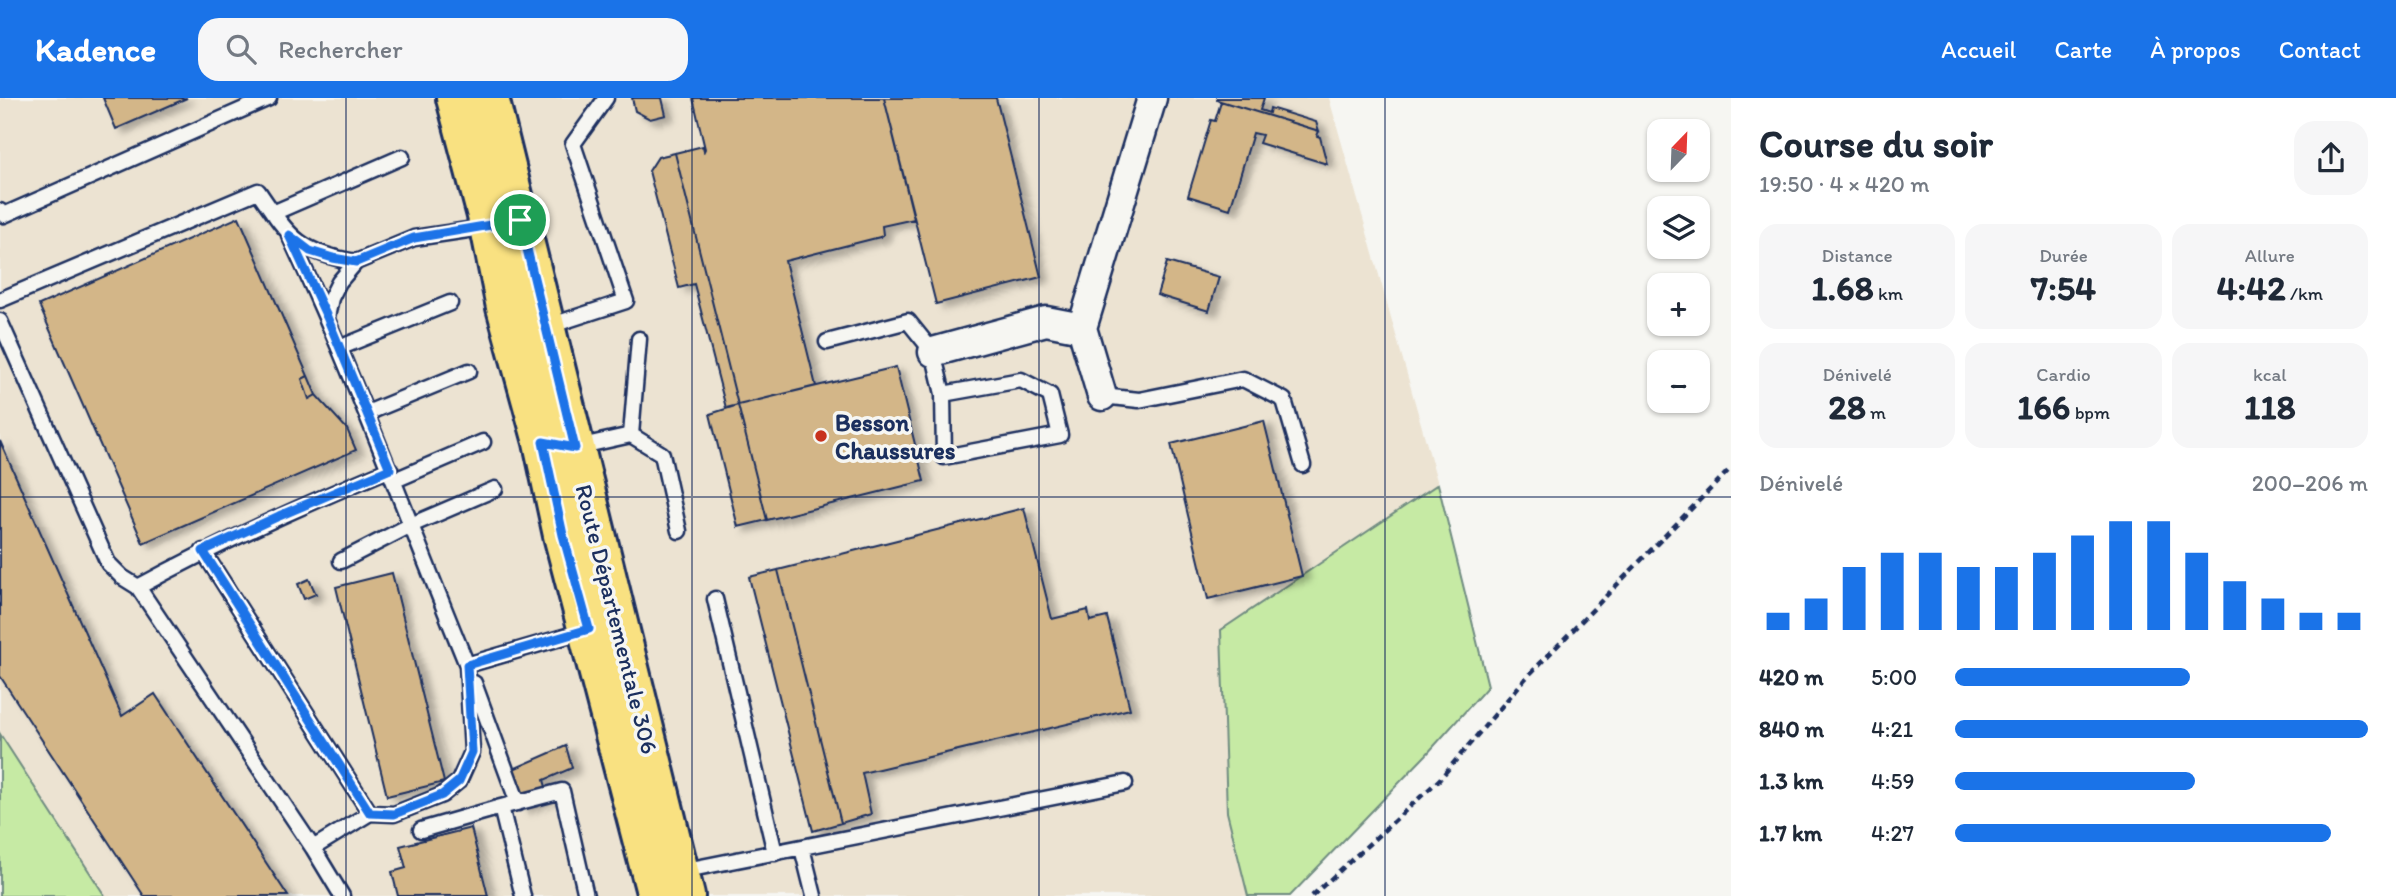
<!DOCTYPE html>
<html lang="fr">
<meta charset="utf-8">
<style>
:root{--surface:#fff;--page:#f6f6f7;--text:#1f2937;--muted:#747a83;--accent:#1a73e8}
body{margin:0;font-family:Itim,sans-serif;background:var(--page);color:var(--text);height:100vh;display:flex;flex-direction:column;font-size:26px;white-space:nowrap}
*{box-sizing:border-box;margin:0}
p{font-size:23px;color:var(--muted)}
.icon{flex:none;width:38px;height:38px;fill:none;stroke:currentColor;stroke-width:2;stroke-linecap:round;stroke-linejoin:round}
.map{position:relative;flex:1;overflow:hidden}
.side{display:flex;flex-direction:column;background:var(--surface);width:665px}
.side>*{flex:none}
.needle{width:46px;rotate:23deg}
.fabs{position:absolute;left:1647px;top:21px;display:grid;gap:14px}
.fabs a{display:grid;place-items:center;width:63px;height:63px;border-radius:14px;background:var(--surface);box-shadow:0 2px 5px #0004;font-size:35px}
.pin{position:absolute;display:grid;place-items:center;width:60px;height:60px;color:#fff;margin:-30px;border:4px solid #fff;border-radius:50%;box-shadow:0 2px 7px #0007}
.round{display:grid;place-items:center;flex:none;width:74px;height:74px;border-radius:21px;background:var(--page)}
.head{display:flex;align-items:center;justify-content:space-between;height:119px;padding:0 28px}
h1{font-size:38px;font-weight:700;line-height:52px}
.figures{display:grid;grid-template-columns:repeat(3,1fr);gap:10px;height:119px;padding:7px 28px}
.figures div{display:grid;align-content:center;border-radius:18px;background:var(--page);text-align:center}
.figures b{font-size:35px;font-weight:700}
.figures small{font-size:19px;font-weight:400}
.figures p{font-size:19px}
.chart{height:196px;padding:14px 28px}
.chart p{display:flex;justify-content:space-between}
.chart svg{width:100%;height:126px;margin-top:7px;stroke:var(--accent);stroke-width:6}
ul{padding:0 28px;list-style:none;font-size:23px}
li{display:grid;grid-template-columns:112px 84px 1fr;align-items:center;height:52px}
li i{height:18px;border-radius:9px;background:var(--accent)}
header{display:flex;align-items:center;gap:42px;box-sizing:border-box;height:98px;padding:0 35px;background:var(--accent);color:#fff}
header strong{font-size:33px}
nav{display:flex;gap:38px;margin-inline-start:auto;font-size:24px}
.search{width:490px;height:63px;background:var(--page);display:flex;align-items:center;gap:18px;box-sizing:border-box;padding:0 24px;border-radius:21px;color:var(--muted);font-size:26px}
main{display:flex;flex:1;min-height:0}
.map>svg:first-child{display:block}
</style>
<header>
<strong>Kadence</strong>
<div class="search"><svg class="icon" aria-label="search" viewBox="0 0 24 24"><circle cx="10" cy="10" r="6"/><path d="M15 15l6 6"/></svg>Rechercher</div>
<nav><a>Accueil</a><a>Carte</a><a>À propos</a><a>Contact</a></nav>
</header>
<main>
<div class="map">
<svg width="1731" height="798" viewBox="0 0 1731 798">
<defs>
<filter id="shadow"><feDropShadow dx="8" dy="4.5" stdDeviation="3.5" flood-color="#0004"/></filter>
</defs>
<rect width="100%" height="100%" fill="#f6f6f2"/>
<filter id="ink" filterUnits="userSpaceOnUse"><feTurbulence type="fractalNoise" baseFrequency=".0143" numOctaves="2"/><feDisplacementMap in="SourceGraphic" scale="14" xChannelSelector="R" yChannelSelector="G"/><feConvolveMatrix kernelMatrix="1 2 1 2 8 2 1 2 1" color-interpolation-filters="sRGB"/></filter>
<g filter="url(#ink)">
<!-- built -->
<path fill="#ece3d2" d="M0,0H1329L1438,386L1221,532L1227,714L1248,798H105L0,636Z"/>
<!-- green -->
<path fill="#c6eaa4" stroke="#708c81" stroke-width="2" d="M1438,386L1488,588L1426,657L1290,798H1248L1227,714L1221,532Z
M0,636L105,798H0Z"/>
<!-- building -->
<path fill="#d3b688" stroke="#1b2f5e" stroke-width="2" filter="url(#shadow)" d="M103,0H187L116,31Z
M632,0H662L666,17L650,21L635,13Z
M693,0H884L914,121L882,128L883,137L880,139L785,163L816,288L738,307L675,55L703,48L704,53L705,51Z
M884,0H996L1041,179L936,206Z
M1217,0H1264L1260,12L1269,15L1270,10L1316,24L1319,33L1217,2Z
M1217,2L1319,33L1317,38L1320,39L1327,66L1259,45L1262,37L1253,35L1230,111L1188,98L1211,22L1215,23L1221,4Z
M675,55L738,307L726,310L694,186L679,190L649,73L658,59Z
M239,119L308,278L302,281L309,301L316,297L347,331L356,352L143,445L39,207Z
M1167,164L1219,179L1209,213L1157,197Z
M896,269L924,383L767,422L738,307Z
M308,278L316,297L309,301L302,281Z
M738,307L767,422L738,429L710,316Z
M1264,323L1302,478L1208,501L1171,346Z
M0,343L122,618L155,596L288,798H144L0,578Z
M1024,410L1052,521L1088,512L1090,523L1107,519L1130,611L862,675L871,716L841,725L778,472Z
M778,472L841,725L813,733L749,479Z
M392,475L444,684L387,698L336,489Z
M309,481L316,496L304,501L298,486Z
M566,648L572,670L544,682L549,699L521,711L511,672Z
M471,730L488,798H398L392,774L406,770L400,748Z"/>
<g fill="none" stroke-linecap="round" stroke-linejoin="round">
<!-- lane casing -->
<g stroke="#1b2f5e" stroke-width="19">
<path id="lane" d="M0,113L4,117L269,0
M273,115L402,59
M289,137C355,278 408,423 467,567L588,532
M0,202L258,93C289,138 298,155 356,164
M327,219L331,200L339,184L356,164L414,140L488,129
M0,223L108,465L122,479L138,489C220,444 304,407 390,371
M546,229L626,203L573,46L606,0
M827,244L908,223L933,254L943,296L944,359L1060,337L1050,297L1021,282L943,296
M339,250L450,205
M1102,298L1139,302L1243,281L1284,302L1303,367
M367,315L469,273
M631,337L639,241
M577,349L631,337L662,356L679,433
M395,382L483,344
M341,463L411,427L495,391
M138,489L313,750L370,715L203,453
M715,501L775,755
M474,585L518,705
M370,715L394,716L442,697L459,683L472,654L467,567
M421,732L501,709
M313,750L342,798
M802,750L814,798
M681,773L1125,685
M523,798L501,709L562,693L586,798"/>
</g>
<!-- street casing -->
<g stroke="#1b2f5e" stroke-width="33">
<path id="street" d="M1082,230L1152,0
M933,254L1046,223L1082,230L1102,298"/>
</g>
<!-- primary casing -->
<g stroke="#1b2f5e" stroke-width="44">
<path id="primary" d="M456,0L490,129L506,209L543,344L563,437L657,798
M489,0L685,798"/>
</g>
<!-- path -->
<path stroke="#1b2f5e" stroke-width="4.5" stroke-dasharray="7 5" stroke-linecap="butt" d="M1312,798L1439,682L1525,581L1731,370"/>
<!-- lane -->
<use href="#lane" stroke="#f6f6f2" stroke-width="14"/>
<!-- street -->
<use href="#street" stroke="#f6f6f2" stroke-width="28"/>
<!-- primary -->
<use href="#primary" stroke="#f9e181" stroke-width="38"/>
</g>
</g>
<g fill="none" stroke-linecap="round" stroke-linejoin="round" filter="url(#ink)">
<!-- route casing -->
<g stroke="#fff" stroke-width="14">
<path id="route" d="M520,122L575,350L543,344L563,437L589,531L467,567L472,654L459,683L442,697L394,716L370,715L203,453L279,418L390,371L327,219L289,137L310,153L333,160L356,164L414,140Z"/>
</g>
<!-- route -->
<use href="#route" stroke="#1a73e8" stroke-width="9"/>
</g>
<!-- grid -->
<path fill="none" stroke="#1b2f5e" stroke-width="2" stroke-opacity="0.55" d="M346,0V798M692,0V798M1039,0V798M1385,0V798M0,399H1731"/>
<!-- markers -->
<circle fill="#c8321e" stroke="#f6f6f2" stroke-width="2.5" cx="821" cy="338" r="7"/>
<g text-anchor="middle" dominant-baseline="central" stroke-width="7" stroke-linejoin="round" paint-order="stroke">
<!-- poi labels -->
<g font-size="24" font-weight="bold" fill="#1b2f5e" stroke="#f6f6f2" text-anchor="start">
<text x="835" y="324">Besson<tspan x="835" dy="28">Chaussures</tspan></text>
</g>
<!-- street labels -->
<g font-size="24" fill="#1b2f5e" stroke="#f6f6f2">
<text transform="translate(617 521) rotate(76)">Route Départementale 306</text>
</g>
</g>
</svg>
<div class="fabs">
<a><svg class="needle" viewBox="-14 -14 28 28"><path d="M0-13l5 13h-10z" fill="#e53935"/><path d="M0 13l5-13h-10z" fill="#747a83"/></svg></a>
<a><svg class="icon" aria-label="layers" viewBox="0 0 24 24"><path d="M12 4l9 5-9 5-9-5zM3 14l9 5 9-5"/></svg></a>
<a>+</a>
<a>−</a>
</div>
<div class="pin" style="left:520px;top:122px;background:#1e9e55"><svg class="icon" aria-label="arrive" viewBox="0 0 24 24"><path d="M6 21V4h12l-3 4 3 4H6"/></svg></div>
</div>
<section class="side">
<div class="head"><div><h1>Course du soir</h1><p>19:50 · 4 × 420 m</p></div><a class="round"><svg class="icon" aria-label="share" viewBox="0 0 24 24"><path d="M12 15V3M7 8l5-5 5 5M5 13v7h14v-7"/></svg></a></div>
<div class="figures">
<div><p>Distance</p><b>1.68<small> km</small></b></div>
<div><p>Durée</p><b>7:54</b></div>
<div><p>Allure</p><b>4:42<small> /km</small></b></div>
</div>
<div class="figures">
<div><p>Dénivelé</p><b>28<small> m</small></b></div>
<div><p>Cardio</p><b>166<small> bpm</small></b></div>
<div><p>kcal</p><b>118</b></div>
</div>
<div class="chart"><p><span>Dénivelé</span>200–206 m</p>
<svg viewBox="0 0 160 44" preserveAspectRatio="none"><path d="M5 44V38M15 44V33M25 44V22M35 44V17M45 44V17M55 44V22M65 44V22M75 44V17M85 44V11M95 44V6M105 44V6M115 44V17M125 44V27M135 44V33M145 44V38M155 44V38"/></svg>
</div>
<ul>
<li><b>420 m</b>5:00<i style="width:57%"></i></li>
<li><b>840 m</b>4:21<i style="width:100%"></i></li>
<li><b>1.3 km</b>4:59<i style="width:58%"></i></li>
<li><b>1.7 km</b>4:27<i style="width:91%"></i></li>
</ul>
</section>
</main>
